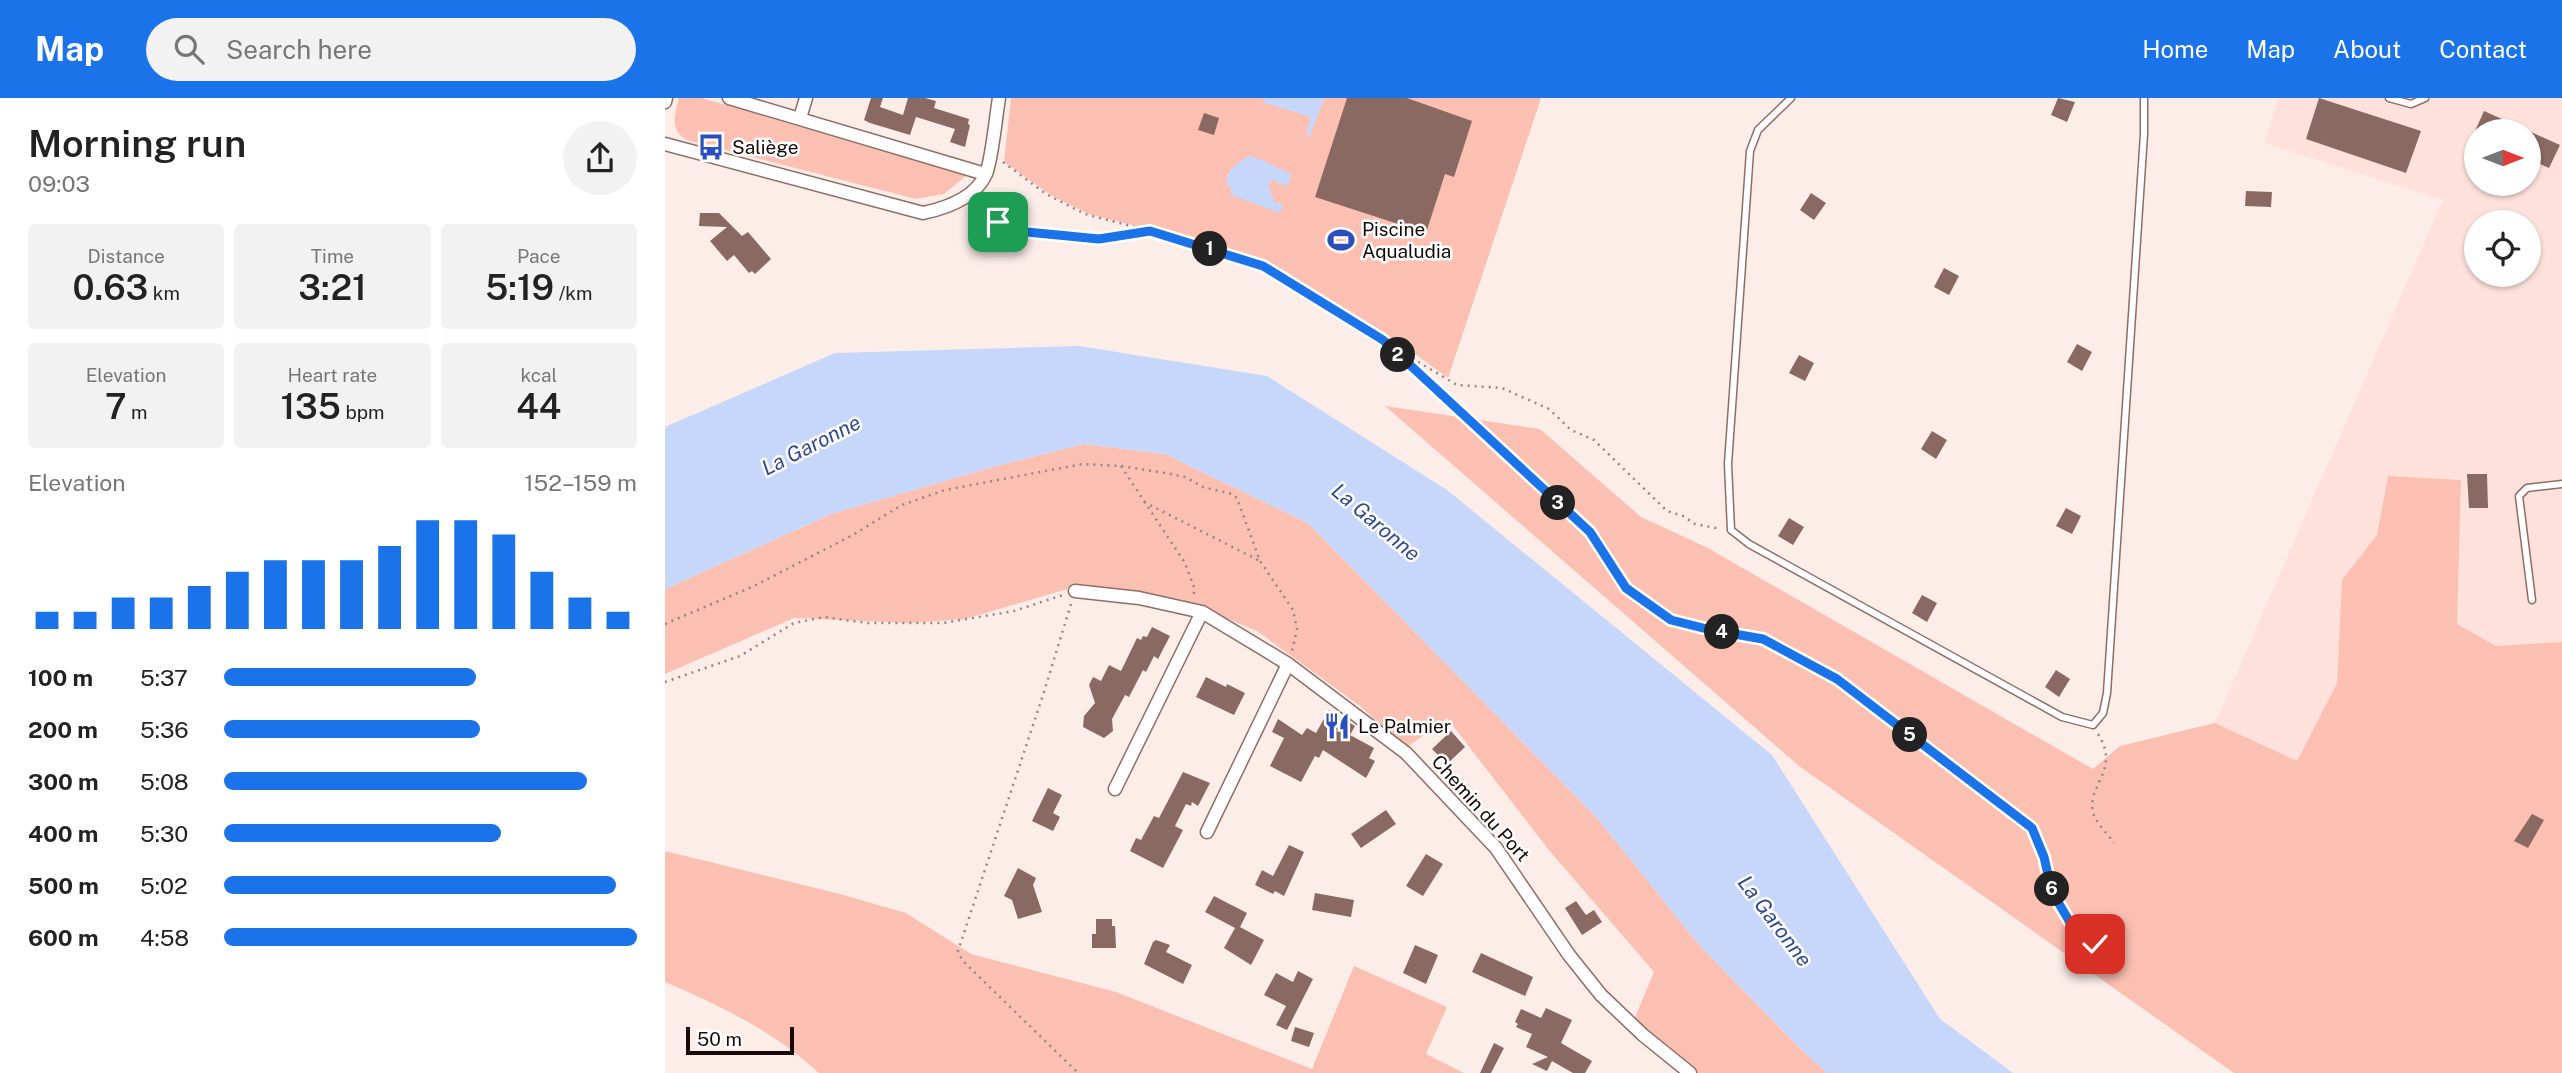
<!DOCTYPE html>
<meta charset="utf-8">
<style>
:root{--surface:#fff;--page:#f2f2f2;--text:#222;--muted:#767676;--accent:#1a73e8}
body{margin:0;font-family:"Public Sans",sans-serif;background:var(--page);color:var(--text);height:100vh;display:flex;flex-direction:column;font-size:26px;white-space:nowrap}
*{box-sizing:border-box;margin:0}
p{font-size:23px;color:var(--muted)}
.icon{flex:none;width:38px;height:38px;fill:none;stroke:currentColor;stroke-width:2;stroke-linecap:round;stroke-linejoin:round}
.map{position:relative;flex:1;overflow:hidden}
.side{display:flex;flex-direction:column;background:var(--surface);width:665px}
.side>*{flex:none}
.needle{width:46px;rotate:90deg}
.controls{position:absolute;left:1799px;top:21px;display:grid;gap:14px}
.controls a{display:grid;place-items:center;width:77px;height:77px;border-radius:50%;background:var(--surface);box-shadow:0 2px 5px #0004;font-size:35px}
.scale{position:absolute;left:21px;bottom:18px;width:108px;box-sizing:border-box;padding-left:7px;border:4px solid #160a08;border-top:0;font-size:19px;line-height:24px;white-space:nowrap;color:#160a08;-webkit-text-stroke:5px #fff;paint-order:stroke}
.pin{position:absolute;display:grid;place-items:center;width:60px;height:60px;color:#fff;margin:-30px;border-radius:14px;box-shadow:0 4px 10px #0006}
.km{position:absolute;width:35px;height:35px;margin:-18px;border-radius:50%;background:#222;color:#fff;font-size:19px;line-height:35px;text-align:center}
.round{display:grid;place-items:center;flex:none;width:74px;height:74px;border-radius:37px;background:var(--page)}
.overview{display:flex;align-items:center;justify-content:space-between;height:119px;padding:0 28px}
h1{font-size:38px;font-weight:600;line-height:52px}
.stats{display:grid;grid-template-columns:repeat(3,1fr);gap:10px;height:119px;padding:7px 28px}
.stats div{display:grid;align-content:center;border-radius:7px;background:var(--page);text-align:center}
.stats b{font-size:35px;font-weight:600}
.stats small{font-size:19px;font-weight:400}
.stats p{font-size:19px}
.chart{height:196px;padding:14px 28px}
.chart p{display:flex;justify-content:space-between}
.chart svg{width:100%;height:126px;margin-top:7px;stroke:var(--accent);stroke-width:6}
ul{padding:0 28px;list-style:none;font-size:23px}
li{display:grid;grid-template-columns:112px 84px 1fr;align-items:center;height:52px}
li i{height:18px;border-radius:9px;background:var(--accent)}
header{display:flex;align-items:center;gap:42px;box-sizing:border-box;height:98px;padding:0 35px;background:var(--accent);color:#fff}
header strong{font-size:33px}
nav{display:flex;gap:38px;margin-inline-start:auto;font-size:24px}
.search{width:490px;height:63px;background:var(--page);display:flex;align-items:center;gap:18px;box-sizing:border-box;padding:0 24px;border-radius:38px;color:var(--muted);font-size:26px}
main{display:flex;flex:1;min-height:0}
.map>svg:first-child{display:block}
</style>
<header>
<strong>Map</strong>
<div class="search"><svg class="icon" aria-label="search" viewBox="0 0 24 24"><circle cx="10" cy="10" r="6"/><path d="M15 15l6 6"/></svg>Search here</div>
<nav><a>Home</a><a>Map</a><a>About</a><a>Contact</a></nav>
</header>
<main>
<section class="side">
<div class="overview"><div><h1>Morning run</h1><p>09:03</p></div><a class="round"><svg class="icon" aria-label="share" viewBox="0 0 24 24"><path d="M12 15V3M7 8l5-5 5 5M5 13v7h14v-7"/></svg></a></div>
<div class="stats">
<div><p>Distance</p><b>0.63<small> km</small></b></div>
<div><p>Time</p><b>3:21</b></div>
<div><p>Pace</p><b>5:19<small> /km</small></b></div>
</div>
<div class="stats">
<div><p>Elevation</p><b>7<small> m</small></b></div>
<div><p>Heart rate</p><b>135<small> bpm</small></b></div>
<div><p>kcal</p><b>44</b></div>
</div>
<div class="chart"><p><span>Elevation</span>152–159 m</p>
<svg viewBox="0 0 160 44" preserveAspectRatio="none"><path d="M5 44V38M15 44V38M25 44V33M35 44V33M45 44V29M55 44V24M65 44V20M75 44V20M85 44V20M95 44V15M105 44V6M115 44V6M125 44V11M135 44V24M145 44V33M155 44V38"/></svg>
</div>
<ul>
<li><b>100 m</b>5:37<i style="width:61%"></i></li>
<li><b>200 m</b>5:36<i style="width:62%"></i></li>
<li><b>300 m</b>5:08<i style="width:88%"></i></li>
<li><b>400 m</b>5:30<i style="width:67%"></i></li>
<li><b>500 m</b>5:02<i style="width:95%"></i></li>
<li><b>600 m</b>4:58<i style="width:100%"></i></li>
</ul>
</section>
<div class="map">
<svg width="1897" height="975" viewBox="0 0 1897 975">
<rect width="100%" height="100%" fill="#fcede9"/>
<!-- built -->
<path fill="#fee1db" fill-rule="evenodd" d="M1614,0H1897V544L1831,548L1792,526L1796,383L1712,437L1677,482L1672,585L1632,663L1550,625L1778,102L1599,45ZM1811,33H1864V86H1811ZM1811,124H1864V177H1811Z"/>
<!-- green -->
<path fill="#fcc0b3" d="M14,0H37L301,78L279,96L251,101L25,43C4,35 9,18 14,0Z
M346,0H876L783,280L750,256L606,167L569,153L424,116L387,98L339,64Z
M720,308L875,331L976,419L1041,449L1428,671L1455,648L1550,625L1632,663L1672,585L1677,482L1712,437L1723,378L1796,382L1792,526L1831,548L1897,544V975H1569L1134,668Z
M419,346L500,356L643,425L933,721L1035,848L1136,951L1162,975H1033L969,922L989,874L883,751L782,620L741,650L695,608L592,533L517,502L413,488L300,521L245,525L129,520L0,576V491L166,416L331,368Z
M0,753L175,796L241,815L306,856L451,894L647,971L689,868L782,909L761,956L799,975H154C106,932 58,909 0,884Z"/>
<!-- water -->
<path fill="#c6d7fb" d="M599,0H659L645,38L641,37L646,19L598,4Z
M583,58C593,58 615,72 627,76L623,87H617L609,82L603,85L609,104L618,106L615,115L566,97V88H562C559,73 572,66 583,58Z
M414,248L602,278L782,392L1107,657L1275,921L1348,975H1162L1136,951L1035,848L933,721L643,425L500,356L419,346L331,368L166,416L0,491V329L170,255Z"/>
<!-- building -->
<path fill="#8a6962" d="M206,0H218L215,9L238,17L243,0H260L271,3L269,10L304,21L303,26L305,27L300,49L285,44L290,31L251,19L245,37L205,25L199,22Z
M682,0H742L807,23L789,79L780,76L761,135L650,99Z
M1393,0L1410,4L1402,24L1386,17Z
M1654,0L1756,33L1741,75L1641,41Z
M1819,13L1895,47L1884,70L1864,61V33H1810Z
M539,15L554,20L549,37L533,32Z
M1581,93L1607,94L1606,109L1580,108Z
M1146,95L1161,105L1149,122L1135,112Z
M35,115H54L77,138L83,134L106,161L90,176L87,173L84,175L69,157L62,163L45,143L62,129L34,128Z
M1279,170L1294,178L1284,197L1269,189Z
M1412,246L1427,254L1417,273L1402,264Z
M1134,257L1149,265L1140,283L1124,275Z
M1267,333L1282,342L1271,361L1256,351Z
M1802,376H1822L1823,410H1804Z
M1401,410L1416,418L1407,436L1391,428Z
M1124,420L1139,429L1128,447L1113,438Z
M1257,497L1272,505L1262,524L1247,515Z
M487,529L505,538L493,561L489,558L481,574L478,572L464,599L460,597L447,621L448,633L439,640L418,629L419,618L430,605L424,587L428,579L436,583L444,567L456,573L472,540L476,542L478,538L482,539Z
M1391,572L1405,581L1394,599L1380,589Z
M541,579L561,589L562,586L580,595L569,617L531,599Z
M664,612L690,628L685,637L709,650L704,660L710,663L701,680L658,652L654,660L650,658L636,684L605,668L619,640L607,634L613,621L637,637L642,630L651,635Z
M786,633L800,649L782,666L767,651Z
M518,674L545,685L533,708L527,704L526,708L521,706L510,728L518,732L498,770L465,753L471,740L476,742L489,718L494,720Z
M383,690L397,697L388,715L395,719L388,733L367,723Z
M721,712L731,726L696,750L686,736Z
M1867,716L1879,722L1863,750L1849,743Z
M624,747L639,754L619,798L610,793L608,796L590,787L597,772L608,778Z
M761,756L778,766L758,798L741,788Z
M353,770L371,780L368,787L377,814L353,821L347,802L339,798Z
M650,795L689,802L686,819L647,812Z
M549,798L582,815L575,829L599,842L586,867L559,850L570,830L540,814Z
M911,803L921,817L929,812L937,824L917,837L900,810Z
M431,821H447V828H450L451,850H427V836H431Z
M491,842L505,847L501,854L527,867L518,886L479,866L488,844Z
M750,847L773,857L761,886L738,875Z
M816,855L868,879L860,898L807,874Z
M633,873L648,881L622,932L611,927L621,908L599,897L611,875L628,884Z
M881,910L907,922L896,945L927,963L920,975H908L887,963L882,973L867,966L883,959L861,949L867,936L851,929L853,926L850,924L856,911L876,920Z
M630,929L649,935L644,949L626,943Z
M829,945L839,950L826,975H815Z"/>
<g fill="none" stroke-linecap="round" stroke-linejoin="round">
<!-- service casing -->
<g stroke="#8e6d65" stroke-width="9">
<path id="service" d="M1126,0L1093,32L1085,53L1063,366L1066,432L1084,446L1397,619L1428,627L1438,615L1442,595L1479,36V0
M1724,0L1746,6L1760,0
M1867,502L1854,398L1862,390L1897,386"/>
</g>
<!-- minor casing -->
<g stroke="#8e6d65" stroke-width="15">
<path id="minor" d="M64,0L320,76
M0,4L1,0
M135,20L141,0
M0,46L258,115C282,110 310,100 321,76C327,61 331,18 334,0
M410,493L474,500L537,514L623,566L741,655L831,750L904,857L936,897L978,937L1025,975
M450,691L537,514
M542,734L623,566"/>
</g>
<!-- path -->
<path stroke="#958784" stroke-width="2.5" stroke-dasharray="2 5" stroke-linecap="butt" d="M338,64L381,96L420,116L512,140L599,168L717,242
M312,107L333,124L362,134L434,141L483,133
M718,242L925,434L961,490L1006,522L1098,541L1172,581L1367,730L1379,759L1387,794L1409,831L1430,846
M723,246L792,287L837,290L884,311L906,332L929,342L1002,413L1018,418L1030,426L1056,431
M456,368L520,465L530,492L528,497
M479,404L595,463
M406,506L378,597L293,853L297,862L413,975
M0,526L89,488L186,438L237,407L280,392L418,366L456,368L506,376L520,379L538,389L567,396L572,400L595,463L628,512L632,531L627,553
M0,584L75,558L129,525L159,519L202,525H278L349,513L398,497
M1433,636C1456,672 1422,686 1428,714C1430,724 1443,736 1449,745"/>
<!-- service -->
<use href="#service" stroke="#fff" stroke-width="6"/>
<!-- minor -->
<use href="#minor" stroke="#fff" stroke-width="12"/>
</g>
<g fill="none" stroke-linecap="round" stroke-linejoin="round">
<!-- route casing -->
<g stroke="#fff" stroke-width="14">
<path id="route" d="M333,124L362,134L434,141L485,133L598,168L718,242L925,434L961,490L1006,522L1046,532L1098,541L1172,581L1367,730L1379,759L1387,794L1409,831L1430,846"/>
</g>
<!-- route -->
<use href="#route" stroke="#1a73e8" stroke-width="9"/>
</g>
<!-- icons -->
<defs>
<g id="bus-bare" transform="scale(2.1)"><path d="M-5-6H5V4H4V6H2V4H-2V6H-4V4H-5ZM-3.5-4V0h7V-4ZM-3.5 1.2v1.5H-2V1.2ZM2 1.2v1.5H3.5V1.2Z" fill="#2a4ebe" stroke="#fff" stroke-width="2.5" paint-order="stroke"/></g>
<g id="stadium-bare" transform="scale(2.1)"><path d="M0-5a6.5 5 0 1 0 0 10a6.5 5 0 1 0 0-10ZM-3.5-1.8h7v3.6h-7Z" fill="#2a4ebe" stroke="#fff" stroke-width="2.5" paint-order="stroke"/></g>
<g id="restaurant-bare" transform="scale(2.1)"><path d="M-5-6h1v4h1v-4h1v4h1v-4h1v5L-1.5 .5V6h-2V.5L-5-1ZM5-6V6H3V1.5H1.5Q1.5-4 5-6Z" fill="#2a4ebe" stroke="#fff" stroke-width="2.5" paint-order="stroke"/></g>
</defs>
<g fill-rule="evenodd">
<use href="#bus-bare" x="46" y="49"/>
<use href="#stadium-bare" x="676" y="142"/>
<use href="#restaurant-bare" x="672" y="628"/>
</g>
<g text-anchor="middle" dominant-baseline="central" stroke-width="5" stroke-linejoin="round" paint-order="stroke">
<!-- poi labels -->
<g font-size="19" fill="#160a08" stroke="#fff" text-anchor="start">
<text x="67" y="49">Saliège</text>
<text x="697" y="131">Piscine<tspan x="697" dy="22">Aqualudia</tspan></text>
<text x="693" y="628">Le Palmier</text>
</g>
<!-- street labels -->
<g font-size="19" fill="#160a08" stroke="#fff">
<text transform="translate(816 710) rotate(48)">Chemin du Port</text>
</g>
<!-- water labels -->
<g font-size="21" font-style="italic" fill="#304a91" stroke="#fff">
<text transform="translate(146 347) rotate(-27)">La Garonne</text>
<text transform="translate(711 424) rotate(40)">La Garonne</text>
<text transform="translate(1110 823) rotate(53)">La Garonne</text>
</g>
</g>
</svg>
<div class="controls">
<a><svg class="needle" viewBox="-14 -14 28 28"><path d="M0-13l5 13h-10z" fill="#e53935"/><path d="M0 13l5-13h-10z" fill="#767676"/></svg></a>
<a><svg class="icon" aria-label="locate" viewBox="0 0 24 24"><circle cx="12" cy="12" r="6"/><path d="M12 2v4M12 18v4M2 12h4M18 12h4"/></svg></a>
</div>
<div class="scale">50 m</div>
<div class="pin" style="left:333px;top:124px;background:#1e9e55"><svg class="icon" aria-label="arrive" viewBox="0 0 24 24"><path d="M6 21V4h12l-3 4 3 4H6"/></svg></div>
<div class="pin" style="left:1430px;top:846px;background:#d93025"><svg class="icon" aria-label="check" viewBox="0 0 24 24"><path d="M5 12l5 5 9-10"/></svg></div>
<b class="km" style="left:545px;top:151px">1</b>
<b class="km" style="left:733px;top:257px">2</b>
<b class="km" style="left:893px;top:405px">3</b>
<b class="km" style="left:1057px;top:534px">4</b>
<b class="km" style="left:1245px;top:637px">5</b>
<b class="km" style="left:1387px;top:791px">6</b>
</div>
</main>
